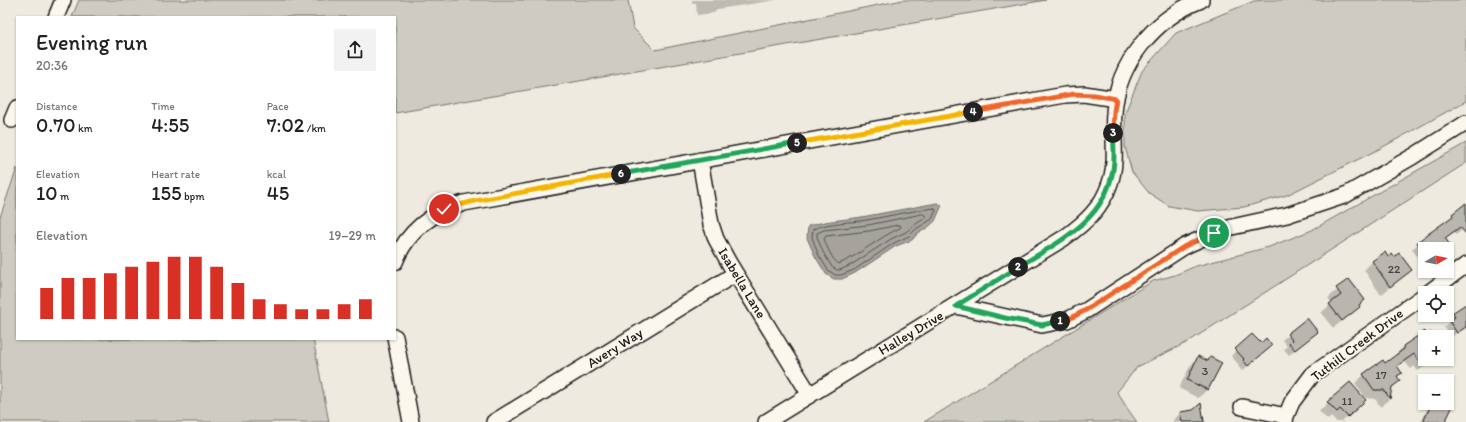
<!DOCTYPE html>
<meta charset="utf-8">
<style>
:root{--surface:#fff;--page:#f2f2f2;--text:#222;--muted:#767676;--accent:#d93025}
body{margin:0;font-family:Itim,sans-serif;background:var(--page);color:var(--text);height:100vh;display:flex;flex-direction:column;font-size:15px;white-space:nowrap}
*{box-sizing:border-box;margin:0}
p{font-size:13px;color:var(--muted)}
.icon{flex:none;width:22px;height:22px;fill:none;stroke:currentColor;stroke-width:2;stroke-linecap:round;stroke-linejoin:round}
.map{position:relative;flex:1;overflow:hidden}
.panel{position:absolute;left:16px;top:16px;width:380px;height:324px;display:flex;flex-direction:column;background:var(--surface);border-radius:0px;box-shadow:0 1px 3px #0004}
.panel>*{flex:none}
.needle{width:26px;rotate:80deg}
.buttons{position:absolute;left:1418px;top:242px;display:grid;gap:8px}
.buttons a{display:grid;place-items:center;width:36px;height:36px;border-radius:0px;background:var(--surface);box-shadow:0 1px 3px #0004;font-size:20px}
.pin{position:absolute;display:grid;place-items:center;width:34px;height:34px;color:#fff;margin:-17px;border:2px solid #fff;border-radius:50%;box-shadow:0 1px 4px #0007}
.km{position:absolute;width:20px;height:20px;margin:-10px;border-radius:50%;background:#222;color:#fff;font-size:11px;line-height:20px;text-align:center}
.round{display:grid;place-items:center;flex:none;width:42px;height:42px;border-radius:0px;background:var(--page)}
.headline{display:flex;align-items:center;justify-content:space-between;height:68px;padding:0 20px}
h1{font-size:22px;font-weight:600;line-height:30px}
.metrics{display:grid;grid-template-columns:repeat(3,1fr);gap:6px;height:68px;padding:4px 20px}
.metrics div{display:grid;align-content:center}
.metrics b{font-size:20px;font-weight:600}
.metrics small{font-size:11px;font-weight:400}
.metrics p{font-size:11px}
.chart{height:112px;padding:8px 20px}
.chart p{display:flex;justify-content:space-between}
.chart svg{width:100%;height:72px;margin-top:4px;stroke:var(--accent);stroke-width:6}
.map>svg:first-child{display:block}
</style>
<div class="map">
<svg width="1466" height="422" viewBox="0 0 1466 422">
<rect width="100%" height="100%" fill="#eeeadf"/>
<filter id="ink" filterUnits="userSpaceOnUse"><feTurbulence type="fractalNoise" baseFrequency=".025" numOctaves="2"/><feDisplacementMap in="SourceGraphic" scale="8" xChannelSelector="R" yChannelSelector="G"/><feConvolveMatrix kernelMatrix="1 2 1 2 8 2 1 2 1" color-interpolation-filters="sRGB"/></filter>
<g filter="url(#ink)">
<!-- green -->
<path fill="#ceccc2" stroke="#75746f" d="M79,0H628L633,28L655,50L903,0H1046L395,113V17H72Z
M1265,0H1466V101L1383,147L1287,195L1244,207L1198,211L1169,206L1149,193L1132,172L1125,147V113L1142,71L1176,33L1254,1Z
M1466,143V163L1188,342L1137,367L1117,392L1129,411L1137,422H924L1153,281L1175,275L1196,266L1269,247L1312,230Z
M17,168V339H313L329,422H0V217Z"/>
<!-- water -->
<path fill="#a6a39d" stroke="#6f6d69" d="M937,203L942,205L935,221L926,229L918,233L912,240L896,246L855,273L842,279H834L826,274L815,256L807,238L808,226C827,220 847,220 867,216C890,212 914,207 937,203Z"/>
<!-- shadow -->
<path fill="#0003" d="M692,0H777L718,9L714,13L697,15L696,3H692Z
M1466,204V232L1463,229L1456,235L1454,232L1444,239L1448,245L1444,249H1425V261L1422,263L1412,249L1447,221Z
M1384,253L1388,258L1410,270L1381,295L1364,270L1372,262Z
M1349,280L1359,307L1350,315L1333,328L1321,313L1332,303L1328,298Z
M1466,305V327L1451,337L1444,327L1449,322L1447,320Z
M1431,331L1435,337H1425V359H1434L1418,371L1414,366L1411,369L1405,362L1397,367L1401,373L1396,377L1399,381L1391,389L1389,399L1381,407L1375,399L1366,398L1355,383L1364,375L1384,365L1396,357L1395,355L1403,347L1422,334L1423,337Z
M1317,332L1289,355L1284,349L1287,346L1282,340L1288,335Z
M1236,350L1265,351L1242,371L1238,366L1239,365L1231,356Z
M1198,357L1207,361L1210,358L1209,386L1207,390L1198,398L1179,388L1190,366Z
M1350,384L1365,400L1342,422H1336L1331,417L1328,420L1319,411Z
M1430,403H1444L1443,422H1421Z
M1201,405L1205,422H1172L1180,413L1193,411Z"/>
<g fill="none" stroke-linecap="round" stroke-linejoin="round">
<!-- shore -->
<path stroke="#535250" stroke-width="1" d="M934,208L936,210L932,219L916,229L909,236L894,243L854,270L841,275H835L828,270L818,254L812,237L813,229C830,222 849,223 867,220C889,216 911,211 934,208Z
M923,214L926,216L925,218L913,226L906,232L891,239L851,265L840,270H837L832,267L823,252L817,237V233L824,230L868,225Z
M899,225L901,226L900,228C878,238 861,254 839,264C832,260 827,247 824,239L826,236L869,231Z"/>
</g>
<!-- building -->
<path fill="#b9b6af" stroke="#1c1c1c" d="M1466,203V234L1460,227L1445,238L1450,245L1444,249H1421L1417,242L1453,216L1452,214Z
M1385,252L1388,257L1392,254L1394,257L1399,253L1412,270L1390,287L1372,261Z
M1349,279L1365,300L1359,305L1360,307L1342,321L1329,304L1341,295L1336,288Z
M1466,304V327L1457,333L1449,321L1455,317L1452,313Z
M1307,318L1318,332L1295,350L1289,343L1292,340L1287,334Z
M1425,331V357L1419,361L1414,354L1397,366L1402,373L1397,376L1400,381L1392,387L1390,399L1384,390H1374L1363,374L1383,360L1385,363L1404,349L1403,346Z
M1252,334L1261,343L1266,338L1272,346L1248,366L1243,360L1244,359L1235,349Z
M1198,356L1208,361L1210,357L1222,363L1208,390L1187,380Z
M1350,382L1366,400L1348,417L1340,409L1337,412L1327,402Z
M1201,403L1204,422H1182L1180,412L1193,410Z
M1432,403H1446L1453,406L1445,422H1423Z"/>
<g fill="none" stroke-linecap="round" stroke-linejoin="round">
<!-- minor casing -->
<g stroke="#1c1c1c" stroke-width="18">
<path id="minor" d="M56,17L63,0
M12,120L17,108
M700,160L711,224L716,239L729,263L810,395
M395,262C407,231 433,212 464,203L1065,95L1084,94L1116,99
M1428,293L1466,265
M956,306L1042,325L1067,320L1087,310L1185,246L1214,233L1232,227L1287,215L1344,196L1412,157L1466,123
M395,337L411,422
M1242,407L1286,416
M494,422L735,274
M766,422L1064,238C1085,223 1102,208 1110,183C1118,160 1112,136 1114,113C1117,63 1155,18 1201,0
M1285,422L1286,416L1292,402L1313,374L1425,295"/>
</g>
<!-- minor -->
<use href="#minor" stroke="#fbf7ec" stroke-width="15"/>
</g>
</g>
<g fill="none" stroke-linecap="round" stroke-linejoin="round" filter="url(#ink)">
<!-- split-1 casing -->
<g stroke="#fff" stroke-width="8">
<path id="split-1" d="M1060,321L1067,320L1086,310L1185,246L1214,233"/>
</g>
<!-- split-2 casing -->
<g stroke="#fff" stroke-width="8">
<path id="split-2" d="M1018,267L956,306L1005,318L1042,325L1060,321"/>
</g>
<!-- split-3 casing -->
<g stroke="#fff" stroke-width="8">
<path id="split-3" d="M1018,267C1058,242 1104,222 1113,170C1115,158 1114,145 1113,133"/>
</g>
<!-- split-4 casing -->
<g stroke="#fff" stroke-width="8">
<path id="split-4" d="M973,112L1074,94L1095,95L1116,99L1114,111L1113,133"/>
</g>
<!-- split-5 casing -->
<g stroke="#fff" stroke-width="8">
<path id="split-5" d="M797,143L973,112"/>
</g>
<!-- split-6 casing -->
<g stroke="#fff" stroke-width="8">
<path id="split-6" d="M621,174L797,143"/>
</g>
<!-- split-7 casing -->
<g stroke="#fff" stroke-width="8">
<path id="split-7" d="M444,209L475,201L621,174"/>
</g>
<!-- split-1 -->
<use href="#split-1" stroke="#f0652b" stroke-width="5"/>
<!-- split-2 -->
<use href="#split-2" stroke="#22a559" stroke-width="5"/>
<!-- split-3 -->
<use href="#split-3" stroke="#22a559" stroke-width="5"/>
<!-- split-4 -->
<use href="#split-4" stroke="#f0652b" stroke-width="5"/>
<!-- split-5 -->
<use href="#split-5" stroke="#f5b400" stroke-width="5"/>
<!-- split-6 -->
<use href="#split-6" stroke="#22a559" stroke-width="5"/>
<!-- split-7 -->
<use href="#split-7" stroke="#f5b400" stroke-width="5"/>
</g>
<g text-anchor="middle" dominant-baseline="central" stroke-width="3.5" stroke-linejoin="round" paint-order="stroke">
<!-- number labels -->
<g font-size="12" fill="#434241">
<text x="1394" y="269">22</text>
<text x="1205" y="371">3</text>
<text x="1381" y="375">17</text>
<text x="1347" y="401">11</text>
</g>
<!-- street labels -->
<g font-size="14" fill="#1c1c1c" stroke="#fbf7ec">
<text transform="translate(742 283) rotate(59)">Isabella Lane</text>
<text transform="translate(911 333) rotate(-31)">Halley Drive</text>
<text transform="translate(1357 345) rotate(-37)">Tuthill Creek Drive</text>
<text transform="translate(615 348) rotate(-32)">Avery Way</text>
</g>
</g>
</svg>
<div class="buttons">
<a><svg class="needle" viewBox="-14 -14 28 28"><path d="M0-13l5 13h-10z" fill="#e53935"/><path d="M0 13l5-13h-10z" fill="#767676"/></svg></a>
<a><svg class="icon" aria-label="locate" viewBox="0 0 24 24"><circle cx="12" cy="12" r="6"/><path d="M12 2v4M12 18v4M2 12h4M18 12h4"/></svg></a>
<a>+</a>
<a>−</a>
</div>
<div class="pin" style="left:1214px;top:233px;background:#1e9e55"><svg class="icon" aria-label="arrive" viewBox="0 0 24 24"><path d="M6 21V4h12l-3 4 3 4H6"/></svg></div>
<div class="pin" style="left:444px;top:209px;background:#d93025"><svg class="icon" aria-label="check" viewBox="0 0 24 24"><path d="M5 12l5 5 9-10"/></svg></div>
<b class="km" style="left:1060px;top:321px">1</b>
<b class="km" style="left:1018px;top:267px">2</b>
<b class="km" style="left:1113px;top:133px">3</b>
<b class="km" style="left:973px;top:112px">4</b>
<b class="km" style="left:797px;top:143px">5</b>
<b class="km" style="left:621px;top:174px">6</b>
<section class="panel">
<div class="headline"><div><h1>Evening run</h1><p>20:36</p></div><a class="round"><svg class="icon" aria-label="share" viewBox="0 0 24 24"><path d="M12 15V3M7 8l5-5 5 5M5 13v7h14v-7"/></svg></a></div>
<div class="metrics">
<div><p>Distance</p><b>0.70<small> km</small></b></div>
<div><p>Time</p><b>4:55</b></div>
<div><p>Pace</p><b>7:02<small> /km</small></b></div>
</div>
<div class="metrics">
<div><p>Elevation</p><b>10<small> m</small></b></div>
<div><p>Heart rate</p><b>155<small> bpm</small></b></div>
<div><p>kcal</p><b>45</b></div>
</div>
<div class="chart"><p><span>Elevation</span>19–29 m</p>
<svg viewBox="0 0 160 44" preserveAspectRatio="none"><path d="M5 44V25M15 44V19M25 44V19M35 44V16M45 44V12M55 44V9M65 44V6M75 44V6M85 44V12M95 44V22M105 44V32M115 44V35M125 44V38M135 44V38M145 44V35M155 44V32"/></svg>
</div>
</section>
</div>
